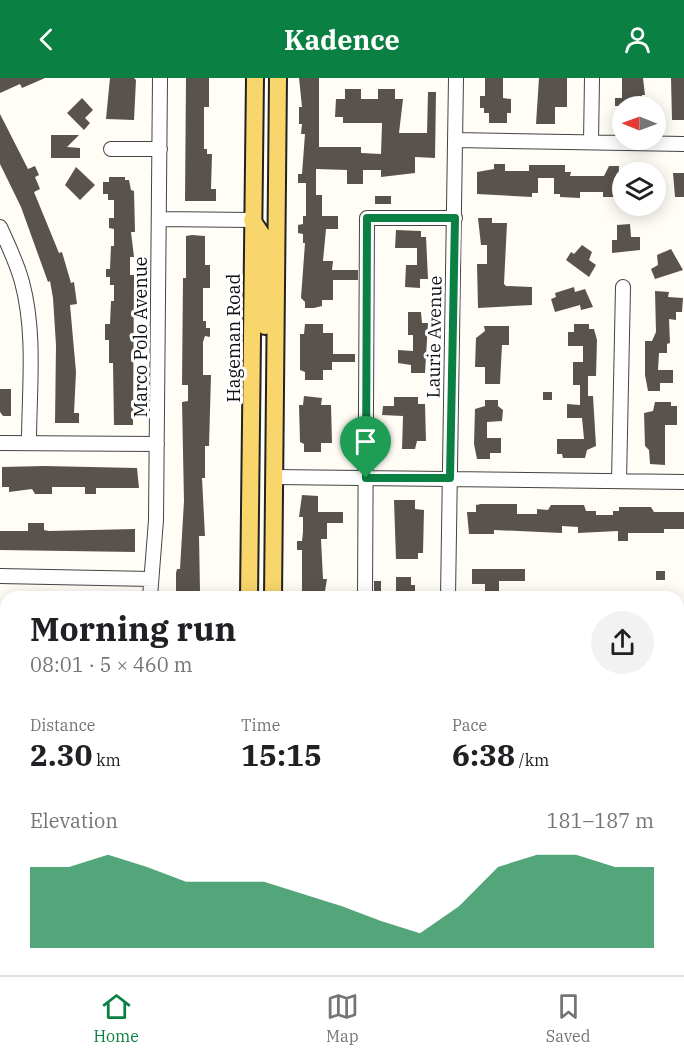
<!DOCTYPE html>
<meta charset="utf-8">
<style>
:root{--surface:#fff;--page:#f2f2f2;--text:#202124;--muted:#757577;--line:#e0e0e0;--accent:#0b8043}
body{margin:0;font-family:"IBM Plex Serif",serif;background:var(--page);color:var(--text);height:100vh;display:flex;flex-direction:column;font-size:22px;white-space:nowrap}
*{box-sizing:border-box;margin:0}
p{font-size:20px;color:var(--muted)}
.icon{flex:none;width:33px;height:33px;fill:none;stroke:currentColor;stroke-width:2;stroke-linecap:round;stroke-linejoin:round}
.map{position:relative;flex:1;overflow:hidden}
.details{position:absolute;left:0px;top:513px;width:684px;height:384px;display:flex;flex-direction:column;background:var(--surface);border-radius:18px 18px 0 0;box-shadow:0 3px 15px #0003}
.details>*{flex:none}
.needle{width:39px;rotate:271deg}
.fabs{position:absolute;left:612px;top:18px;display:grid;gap:12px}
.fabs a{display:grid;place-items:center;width:54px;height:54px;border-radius:50%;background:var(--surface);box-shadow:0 3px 15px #0003;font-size:30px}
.pin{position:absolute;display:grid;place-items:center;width:51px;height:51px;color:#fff;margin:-62px -26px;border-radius:50% 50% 50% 0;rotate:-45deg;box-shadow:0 0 6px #0007}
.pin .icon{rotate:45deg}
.round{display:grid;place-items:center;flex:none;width:63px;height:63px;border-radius:32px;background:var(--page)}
.overview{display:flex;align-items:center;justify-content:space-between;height:102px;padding:0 30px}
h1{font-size:33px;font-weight:700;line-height:45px}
.metrics{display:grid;grid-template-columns:repeat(3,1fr);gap:9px;height:102px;padding:6px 30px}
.metrics div{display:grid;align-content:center}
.metrics b{font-size:30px;font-weight:700}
.metrics small{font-size:16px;font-weight:400}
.metrics p{font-size:16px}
.chart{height:168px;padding:12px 30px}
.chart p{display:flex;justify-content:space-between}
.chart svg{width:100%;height:108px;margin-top:6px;fill:var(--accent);opacity:.7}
header{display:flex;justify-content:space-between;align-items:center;height:78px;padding:0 30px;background:var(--accent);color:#fff;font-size:27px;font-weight:700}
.menu{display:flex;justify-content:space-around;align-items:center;height:84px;border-top:2px solid var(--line);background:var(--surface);font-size:16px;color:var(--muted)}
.menu a{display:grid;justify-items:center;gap:3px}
.menu .selected{color:var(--accent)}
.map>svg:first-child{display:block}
</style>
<header><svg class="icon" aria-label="back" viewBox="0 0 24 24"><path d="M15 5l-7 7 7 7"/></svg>Kadence<svg class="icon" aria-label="person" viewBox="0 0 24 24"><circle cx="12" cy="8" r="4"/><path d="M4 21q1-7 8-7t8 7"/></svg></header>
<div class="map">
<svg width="684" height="897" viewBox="0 0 684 897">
<rect width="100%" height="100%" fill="#fffdf5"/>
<!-- building -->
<path fill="#5a524d" d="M0,0H45L22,10L20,6L0,15Z
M110,0H134L136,2L134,42L106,41Z
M186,0H209V29H204V71H207V76H212L211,111H216V123H185Z
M299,0H319V69H361V75L381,76L382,45H343V39H335L336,21H345V11H361V21H378V11H395V21H403L399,55H427L428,14H436L435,80L415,79V95L381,99V92H363V106H347V92L316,91V117H322V138H338V151H326L323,183H333L332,192H358V202H333V222H322V228L314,230H305V224L301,220L305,165H303V156L298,155V147L303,146V138H306V105H298V96H302L305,56H301L302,46H299V29H302Z
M485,0H503V20L511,21V35H507V45H489V35H484V30H480V18H485Z
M539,0H567V29H555V46H536Z
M622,0H643L645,17H642V28H615V20H622Z
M671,0H684V42H672Z
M82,20L93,32L85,40L90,45L84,52L67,35Z
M0,36L28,91L35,88L39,97L35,99L40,111L34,114L59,175L62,174L71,205L74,204L77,226L70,227L76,294L74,335H79V345H55L56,267L53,220L50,203L48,204L21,129L0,86Z
M51,57H79L67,69L80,70V80H51Z
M494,86H505V93H529V87H565V94H571L570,98H604L609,88H619L618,114L616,119H603V114H580V120L560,119V116H554V100H538V115H532V119L477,116V94L494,91Z
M76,89L95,107L80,122L65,107Z
M673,95H684V119H675Z
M109,99H125V102H129L131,112L134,113L135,154H131L134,179H130V197H134L133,347H114L113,285H109V262H105V246H110L111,223H114V207H110V199H106V191H110L111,168H114V151L109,150V140H114V122H108V116H103V104H109Z
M375,118H391V126H375Z
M478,140H492V145H507L504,206L506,208L532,209V227L478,230L477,186H487V167H481Z
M630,146L631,159H640V172L612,175V162H617V147Z
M396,152L421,153V159H426L428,201H420V210L405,209L406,187H417V170H395Z
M192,157L205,158V187H210V210H203V243H206V250H210V259L205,258L203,264V297H211L209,368H205V400H202L205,458H199L200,513H176V495L177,491H180L184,423L182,324L188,323V307H182L183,200H186V158Z
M582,167L592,174L589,182L596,187L589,199L566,182L571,174L574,176Z
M671,171L683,192L655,201L651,191L658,187L657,177Z
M574,209L575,214L585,211L593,229L581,232L580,227L555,234L551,221L556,219L555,215Z
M655,213L669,214L668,219L683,220L682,234H676V242L669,241L670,265L667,266V275H659L658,292H673V305H660V313H648L645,297V263H652L656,254Z
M408,234H421L422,245H428L425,295H411V287L398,285V272L413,273V257H408Z
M305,246H323V255H333V276H355V284H332V292H323V302H305V294L300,292V256H304Z
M574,246H589V251H594L597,262L596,298H588V318H593L596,368L587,372L585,380H563L562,376H557V361H584L582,340H567V326L580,327V307H573V284H583V268H568V254H574Z
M484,248H509V267H502L500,306H485V289H475L476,260L485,253Z
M0,311H11V338H3L0,334Z
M543,314H552V322H543Z
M304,318L322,320L321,327H331L332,365H321V374H304V366L300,364L299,327H303Z
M394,319H418V326H425L426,363H417L415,371H402L403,338L382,337L383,328H394Z
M485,322H498V328L503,332L502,343L487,344V360H501V375H490V381H477L474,366L475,331L485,328Z
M655,324H671V328H677V347H665V387L650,386L649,372L645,368L644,335L653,333Z
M44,388L137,390L139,410H96V416H85V409H52V416H35L32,411L9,414V409H2V389Z
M302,417L318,418V434H343V445H327V461H321L323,501H327L324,519H302V472H297V463H302L303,454V439H299Z
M394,422H415V431L424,432L423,475H418V481H396Z
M481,426H517V436H537V431L548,432L551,427H584L586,433H596V437H613V433H619V429H651L654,434H684V451H664V455H628V463H618V453L578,455V449L562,448V455L494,452V456H469L467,434H476V427Z
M28,445H44V452L49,453L135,451V474L0,472V453H28Z
M472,491H525V503H499V519H485V506H472Z
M656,493H665V502H656Z
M396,499H411V507H415V519H396Z
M374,503H381V519H374Z"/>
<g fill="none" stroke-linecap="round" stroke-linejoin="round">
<!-- minor casing -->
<g stroke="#444" stroke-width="16">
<path id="minor" d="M455,62L684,66
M591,64L592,0
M111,71H160
M159,141L252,142
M0,149C8,167 17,185 22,204C36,256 29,312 29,365
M0,365L157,366
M275,399L684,404
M619,403L623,209
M0,498L151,501
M150,519L156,442L160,0
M365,519L367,140H455
M448,519L456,0
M678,571H684
M0,632H6
M0,735L6,736
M678,748H684
M439,897V891"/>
</g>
<!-- major casing -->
<g stroke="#222" stroke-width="20">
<path id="major" d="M252,142L264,160L265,248
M249,519L255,0
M273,519L278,0
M246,891L247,897
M270,891V897"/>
</g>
<!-- minor -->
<use href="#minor" stroke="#fff" stroke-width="14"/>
<!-- major -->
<use href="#major" stroke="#f9d66b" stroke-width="16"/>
</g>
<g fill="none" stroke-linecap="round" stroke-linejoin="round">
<!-- route casing -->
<g stroke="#fff" stroke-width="12">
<path id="route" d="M367,140H455L450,400H366Z"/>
</g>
<!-- route -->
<use href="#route" stroke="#0b8043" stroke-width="8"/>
</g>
<g text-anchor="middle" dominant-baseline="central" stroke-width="6" stroke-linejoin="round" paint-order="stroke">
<!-- street labels -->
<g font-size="18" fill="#111" stroke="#fff">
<text transform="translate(140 259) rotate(-90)">Marco Polo Avenue</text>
<text transform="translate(434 259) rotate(-89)">Laurie Avenue</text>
<text transform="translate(233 260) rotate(-90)">Hageman Road</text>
</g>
</g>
</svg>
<div class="fabs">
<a><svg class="needle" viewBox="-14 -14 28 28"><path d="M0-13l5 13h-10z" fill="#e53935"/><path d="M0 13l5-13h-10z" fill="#757577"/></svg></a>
<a><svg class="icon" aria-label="layers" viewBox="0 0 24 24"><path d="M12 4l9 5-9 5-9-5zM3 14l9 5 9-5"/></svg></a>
</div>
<div class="pin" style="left:366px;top:400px;background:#1e9e55"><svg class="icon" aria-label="arrive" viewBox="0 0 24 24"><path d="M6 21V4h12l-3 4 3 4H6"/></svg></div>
<section class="details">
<div class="overview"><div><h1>Morning run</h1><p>08:01 · 5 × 460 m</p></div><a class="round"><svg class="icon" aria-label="share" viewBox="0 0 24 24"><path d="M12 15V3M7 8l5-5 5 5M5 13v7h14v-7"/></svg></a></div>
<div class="metrics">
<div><p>Distance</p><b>2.30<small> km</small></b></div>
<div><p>Time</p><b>15:15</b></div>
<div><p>Pace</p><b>6:38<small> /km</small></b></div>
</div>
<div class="chart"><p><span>Elevation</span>181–187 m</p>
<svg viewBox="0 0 160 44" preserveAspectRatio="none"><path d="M0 44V11L10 11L20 6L30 11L40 17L50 17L60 17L70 22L80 27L90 33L100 38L110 27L120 11L130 6L140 6L150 11L160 11V44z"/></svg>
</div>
</section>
</div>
<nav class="menu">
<a class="selected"><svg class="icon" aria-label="home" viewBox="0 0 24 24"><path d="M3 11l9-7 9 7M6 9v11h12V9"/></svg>Home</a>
<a><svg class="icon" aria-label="map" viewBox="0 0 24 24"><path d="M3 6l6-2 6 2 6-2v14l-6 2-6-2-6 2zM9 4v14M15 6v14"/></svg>Map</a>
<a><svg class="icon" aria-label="saved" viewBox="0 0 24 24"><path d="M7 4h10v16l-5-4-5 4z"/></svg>Saved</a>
</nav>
